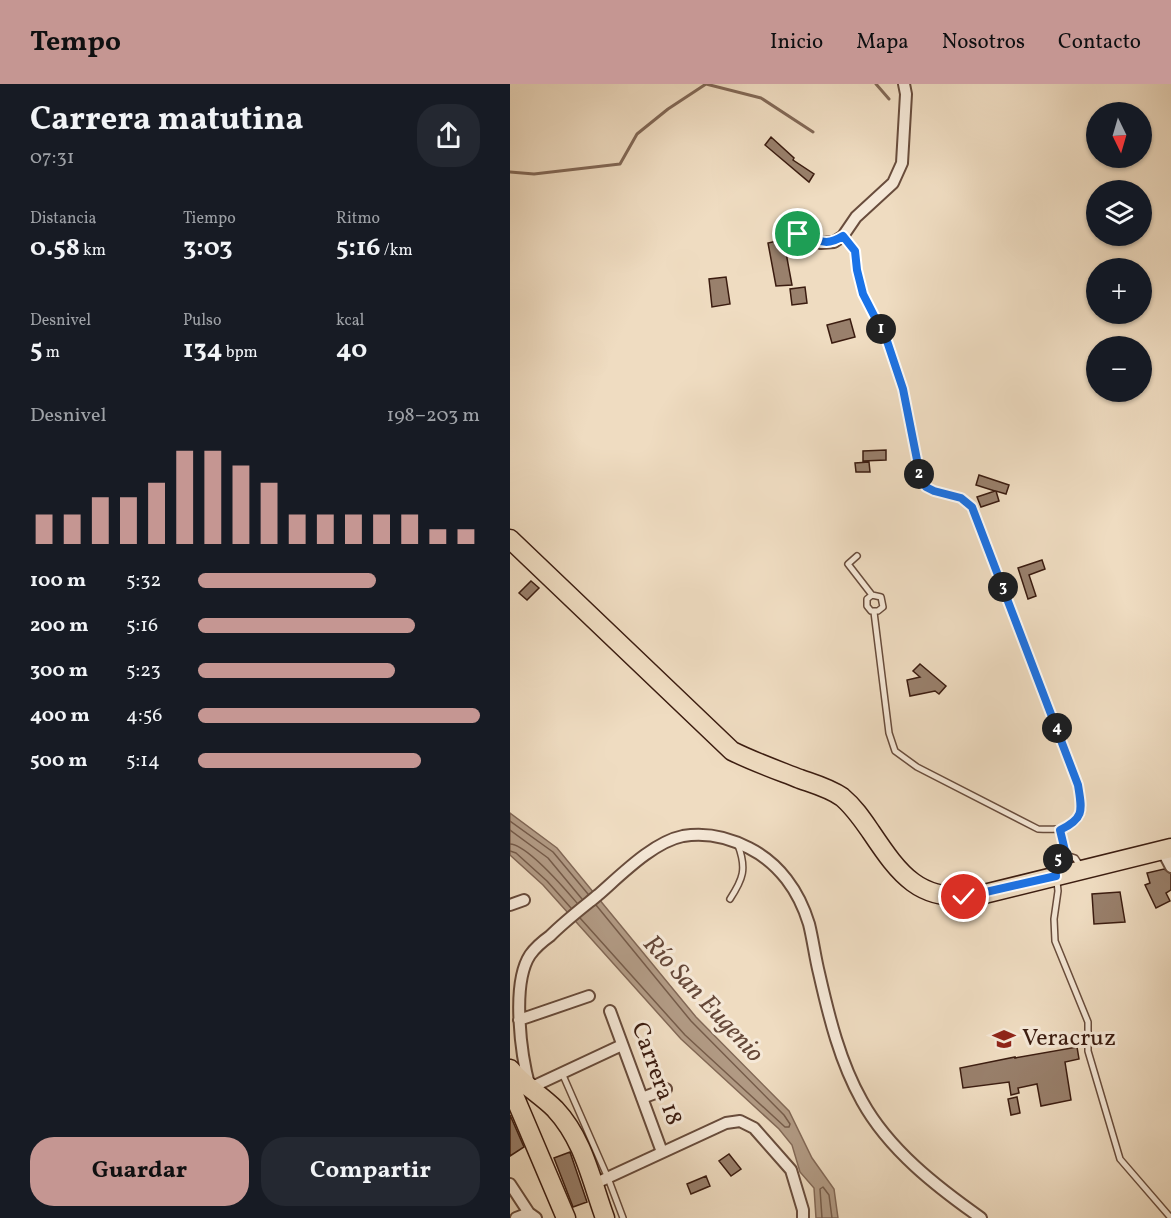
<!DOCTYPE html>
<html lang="es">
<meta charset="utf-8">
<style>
:root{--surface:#171b24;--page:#242831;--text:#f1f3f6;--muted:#9ea1a6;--accent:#c59692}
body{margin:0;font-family:Vollkorn,serif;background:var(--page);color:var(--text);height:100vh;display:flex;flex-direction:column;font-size:22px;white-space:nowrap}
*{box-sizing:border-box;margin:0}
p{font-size:20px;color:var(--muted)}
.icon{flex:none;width:33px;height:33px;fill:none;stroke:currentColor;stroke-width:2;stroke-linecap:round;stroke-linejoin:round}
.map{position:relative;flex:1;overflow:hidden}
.side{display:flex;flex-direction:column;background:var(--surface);width:510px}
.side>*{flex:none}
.needle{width:39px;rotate:175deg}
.tools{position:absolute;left:576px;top:18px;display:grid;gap:12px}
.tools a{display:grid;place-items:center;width:66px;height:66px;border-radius:50%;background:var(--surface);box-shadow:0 2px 4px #0004;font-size:30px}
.pin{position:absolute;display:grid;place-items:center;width:51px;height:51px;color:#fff;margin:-26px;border:3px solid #fff;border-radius:50%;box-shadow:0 2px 6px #0007}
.km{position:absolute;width:30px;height:30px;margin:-15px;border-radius:50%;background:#222;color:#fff;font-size:16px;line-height:30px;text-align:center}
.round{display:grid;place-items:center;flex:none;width:63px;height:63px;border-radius:24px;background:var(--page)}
.overview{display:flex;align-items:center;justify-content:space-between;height:102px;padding:0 30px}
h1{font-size:33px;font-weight:700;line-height:45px}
.figures{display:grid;grid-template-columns:repeat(3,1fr);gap:9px;height:102px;padding:6px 30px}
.figures div{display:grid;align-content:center}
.figures b{font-size:26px;font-weight:700}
.figures small{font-size:16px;font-weight:400}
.figures p{font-size:16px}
.chart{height:168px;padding:12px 30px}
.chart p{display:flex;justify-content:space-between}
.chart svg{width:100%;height:108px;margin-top:6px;stroke:var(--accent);stroke-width:6}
.action{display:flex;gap:12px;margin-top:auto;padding:12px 30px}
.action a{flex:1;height:69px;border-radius:24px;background:var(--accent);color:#111;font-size:24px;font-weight:700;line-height:69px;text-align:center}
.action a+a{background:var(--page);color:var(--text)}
ul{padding:0 30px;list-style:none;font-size:20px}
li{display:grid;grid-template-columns:96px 72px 1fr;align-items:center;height:45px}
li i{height:15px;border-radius:8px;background:var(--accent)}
header{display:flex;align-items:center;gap:36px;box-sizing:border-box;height:84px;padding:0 30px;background:var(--accent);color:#111}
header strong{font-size:28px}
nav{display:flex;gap:33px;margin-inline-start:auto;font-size:21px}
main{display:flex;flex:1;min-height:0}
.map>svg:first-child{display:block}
</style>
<header>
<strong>Tempo</strong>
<nav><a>Inicio</a><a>Mapa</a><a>Nosotros</a><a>Contacto</a></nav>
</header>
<main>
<section class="side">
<div class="overview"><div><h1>Carrera matutina</h1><p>07:31</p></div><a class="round"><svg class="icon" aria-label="share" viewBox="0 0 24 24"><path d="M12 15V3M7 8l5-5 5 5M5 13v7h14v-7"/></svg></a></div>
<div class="figures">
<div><p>Distancia</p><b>0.58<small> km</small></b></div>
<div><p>Tiempo</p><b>3:03</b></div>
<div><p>Ritmo</p><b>5:16<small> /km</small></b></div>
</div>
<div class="figures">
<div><p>Desnivel</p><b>5<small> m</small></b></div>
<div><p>Pulso</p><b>134<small> bpm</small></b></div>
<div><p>kcal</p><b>40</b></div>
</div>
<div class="chart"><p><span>Desnivel</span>198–203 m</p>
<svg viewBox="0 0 160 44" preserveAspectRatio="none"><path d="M5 44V32M15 44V32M25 44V25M35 44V25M45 44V19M55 44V6M65 44V6M75 44V12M85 44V19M95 44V32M105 44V32M115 44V32M125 44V32M135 44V32M145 44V38M155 44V38"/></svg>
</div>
<ul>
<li><b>100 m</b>5:32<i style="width:63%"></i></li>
<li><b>200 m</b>5:16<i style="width:77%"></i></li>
<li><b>300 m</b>5:23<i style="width:70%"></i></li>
<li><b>400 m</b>4:56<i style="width:100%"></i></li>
<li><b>500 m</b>5:14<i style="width:79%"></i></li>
</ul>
<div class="action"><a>Guardar</a><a>Compartir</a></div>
</section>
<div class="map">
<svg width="661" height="1134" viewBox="0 0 661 1134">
<rect width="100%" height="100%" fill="#efdcc1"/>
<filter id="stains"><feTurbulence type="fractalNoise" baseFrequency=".00333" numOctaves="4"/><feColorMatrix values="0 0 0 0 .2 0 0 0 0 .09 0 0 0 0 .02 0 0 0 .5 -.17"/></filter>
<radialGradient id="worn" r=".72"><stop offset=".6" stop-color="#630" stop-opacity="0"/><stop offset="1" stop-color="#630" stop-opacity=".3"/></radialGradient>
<!-- water -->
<path fill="#b29b85" stroke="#826856" stroke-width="1.5" d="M0,729L47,764L186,933L279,1027L302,1074L324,1105L328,1134H306L304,1104L290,1088L282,1061L269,1045L171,955L33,801L0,771Z"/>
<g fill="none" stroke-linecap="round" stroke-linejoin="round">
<!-- shore -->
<path stroke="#765c4a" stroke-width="1.5" d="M0,737L43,768L78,810
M0,746L38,774L72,815
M0,760C18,761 55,805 67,819
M0,767L6,769L37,797L61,824
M70,834L175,951L275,1043H279L280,1040L274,1031L181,937L86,821
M312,1134L310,1105L313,1103L319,1111L322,1134"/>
<!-- stream -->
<path stroke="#826856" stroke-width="3" d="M366,0L379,15
M0,88L24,90L110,80L127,50L158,25L196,0L251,14L303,48"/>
</g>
<!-- building -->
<path fill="#99806c" stroke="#3b1c10" stroke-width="1.5" d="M261,53L284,74L283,76L304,90L299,98L255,61Z
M271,156L274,158L282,201L266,202L258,159Z
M216,193L220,220L202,223L199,195Z
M295,203L297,219L282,221L280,205Z
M340,235L345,253L322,259L317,241Z
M376,366V376L353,377V367Z
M359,378L360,388H346L345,379Z
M469,391L499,401L496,410L486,407L489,417L471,423L467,413L485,407L466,401Z
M532,476L535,485L519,491L526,512L518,515L508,484Z
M21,497L29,504L17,516L9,509Z
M410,580L436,602L429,610L425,607L400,612L397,596L410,593L403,587Z
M654,785L661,790V806L656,809L660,817L646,824L635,801L640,799L637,789Z
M610,808L615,838L584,840L582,810Z
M567,963L569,975L555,978L561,1016L531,1022L527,1000L508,1004L509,1009L501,1011L499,998L453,1004L450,984L505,973V974Z
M507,1013L510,1029L501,1031L498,1015Z
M0,1031L14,1063L0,1072Z
M60,1068L77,1118L63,1123L44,1074Z
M219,1070L231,1085L221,1092L209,1077Z
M196,1092L200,1102L181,1110L177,1100Z"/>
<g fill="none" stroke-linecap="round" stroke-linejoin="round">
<!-- lane casing -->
<g stroke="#684c3c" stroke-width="8">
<path id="lane" d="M333,152L345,167L347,186L353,210L377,257L393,305L410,391L416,403C446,418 452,403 470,441L568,701C569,708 573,718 572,725C569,747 543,746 528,745L407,683L385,667L379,649L364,528
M347,472L338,480L362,511L371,513L373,523L368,527H361L357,522V515L362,511
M550,746L556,771L565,774L571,783
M556,771L545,778L548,807L544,835L545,857L578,938V967L610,1075L661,1134
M220,815C233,795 237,785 228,761
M52,989L98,1094L113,1134"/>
</g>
<!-- street casing -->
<g stroke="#684c3c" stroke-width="14">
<path id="street" d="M276,151L298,152L311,159L324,158L333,152L346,133L383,99L392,79L396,10L394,0
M652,766L661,783
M0,821L14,816
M100,927L152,1068
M9,936L79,912
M112,961L20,1004C11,972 1,900 20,871C25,864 33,857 40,852C55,837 72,824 88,811C111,791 143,758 173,752C197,748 218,753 239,764C269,779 289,807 299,840C303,856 305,873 309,889C319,933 330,978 352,1017C379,1066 427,1103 471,1134
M132,1014L156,1005
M0,1100L19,1129L26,1134
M84,1100L216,1039L230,1037L244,1044L281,1086L293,1126V1134
M6,1134L19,1129"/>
</g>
<!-- primary casing -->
<g stroke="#3b1c10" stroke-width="21">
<path id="primary" d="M0,455L222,667C244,678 267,686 290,695C304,700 319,704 332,713C344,723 352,735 361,748C390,791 409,818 466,812L661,764
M0,985C13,1001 31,1011 45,1025C74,1056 81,1096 95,1134
M0,1002L56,1134"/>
</g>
<!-- lane -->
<use href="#lane" stroke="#f5e8d7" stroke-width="5"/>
<!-- street -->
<use href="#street" stroke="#f5e8d7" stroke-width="10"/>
<!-- primary -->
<use href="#primary" stroke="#efdcc1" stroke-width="18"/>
</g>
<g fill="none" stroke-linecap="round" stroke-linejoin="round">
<!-- route casing -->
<g stroke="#fff" stroke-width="12">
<path id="route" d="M288,150C308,153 312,165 333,152L345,167L347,186L353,210L377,257L393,305L410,391L416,403L424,407L451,414L462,423L568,701C572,726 575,734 550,746L556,771L545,778L546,792L454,813"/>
</g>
<!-- route -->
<use href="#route" stroke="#1a73e8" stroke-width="8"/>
</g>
<!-- icons -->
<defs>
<g id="school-bare" transform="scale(1.8)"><path d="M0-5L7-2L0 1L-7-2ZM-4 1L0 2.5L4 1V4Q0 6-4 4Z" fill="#8f2418" stroke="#f5e8d7" stroke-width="2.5" paint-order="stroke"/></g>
</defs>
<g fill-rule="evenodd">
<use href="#school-bare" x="494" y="955"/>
</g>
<g text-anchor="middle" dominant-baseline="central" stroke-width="6" stroke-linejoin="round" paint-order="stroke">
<!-- poi labels -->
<g font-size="24" fill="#3b1c10" stroke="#f5e8d7" text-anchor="start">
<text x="512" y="955">Veracruz</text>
</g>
<!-- street labels -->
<g font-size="24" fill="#3b1c10" stroke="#f5e8d7">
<text transform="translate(146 990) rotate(70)">Carrera 18</text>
</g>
<!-- water labels -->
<g font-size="26" font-style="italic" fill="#654839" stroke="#f5e8d7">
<text transform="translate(193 915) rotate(47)">Río San Eugenio</text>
</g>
</g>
<rect width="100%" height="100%" filter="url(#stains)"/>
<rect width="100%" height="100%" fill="url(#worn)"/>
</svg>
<div class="tools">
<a><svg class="needle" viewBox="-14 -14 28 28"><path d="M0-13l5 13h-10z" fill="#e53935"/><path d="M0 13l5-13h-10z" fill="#9ea1a6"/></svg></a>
<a><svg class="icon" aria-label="layers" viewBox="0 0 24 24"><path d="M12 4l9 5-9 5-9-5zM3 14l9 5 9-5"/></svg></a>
<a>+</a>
<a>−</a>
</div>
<div class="pin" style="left:288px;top:150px;background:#1e9e55"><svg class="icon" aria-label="arrive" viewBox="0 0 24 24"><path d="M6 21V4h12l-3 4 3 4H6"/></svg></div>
<div class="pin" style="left:454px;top:813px;background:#d93025"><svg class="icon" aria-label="check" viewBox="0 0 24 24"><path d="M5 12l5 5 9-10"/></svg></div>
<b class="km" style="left:371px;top:245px">1</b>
<b class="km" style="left:409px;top:390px">2</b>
<b class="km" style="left:493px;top:503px">3</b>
<b class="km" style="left:547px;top:644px">4</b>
<b class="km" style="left:548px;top:775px">5</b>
</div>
</main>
